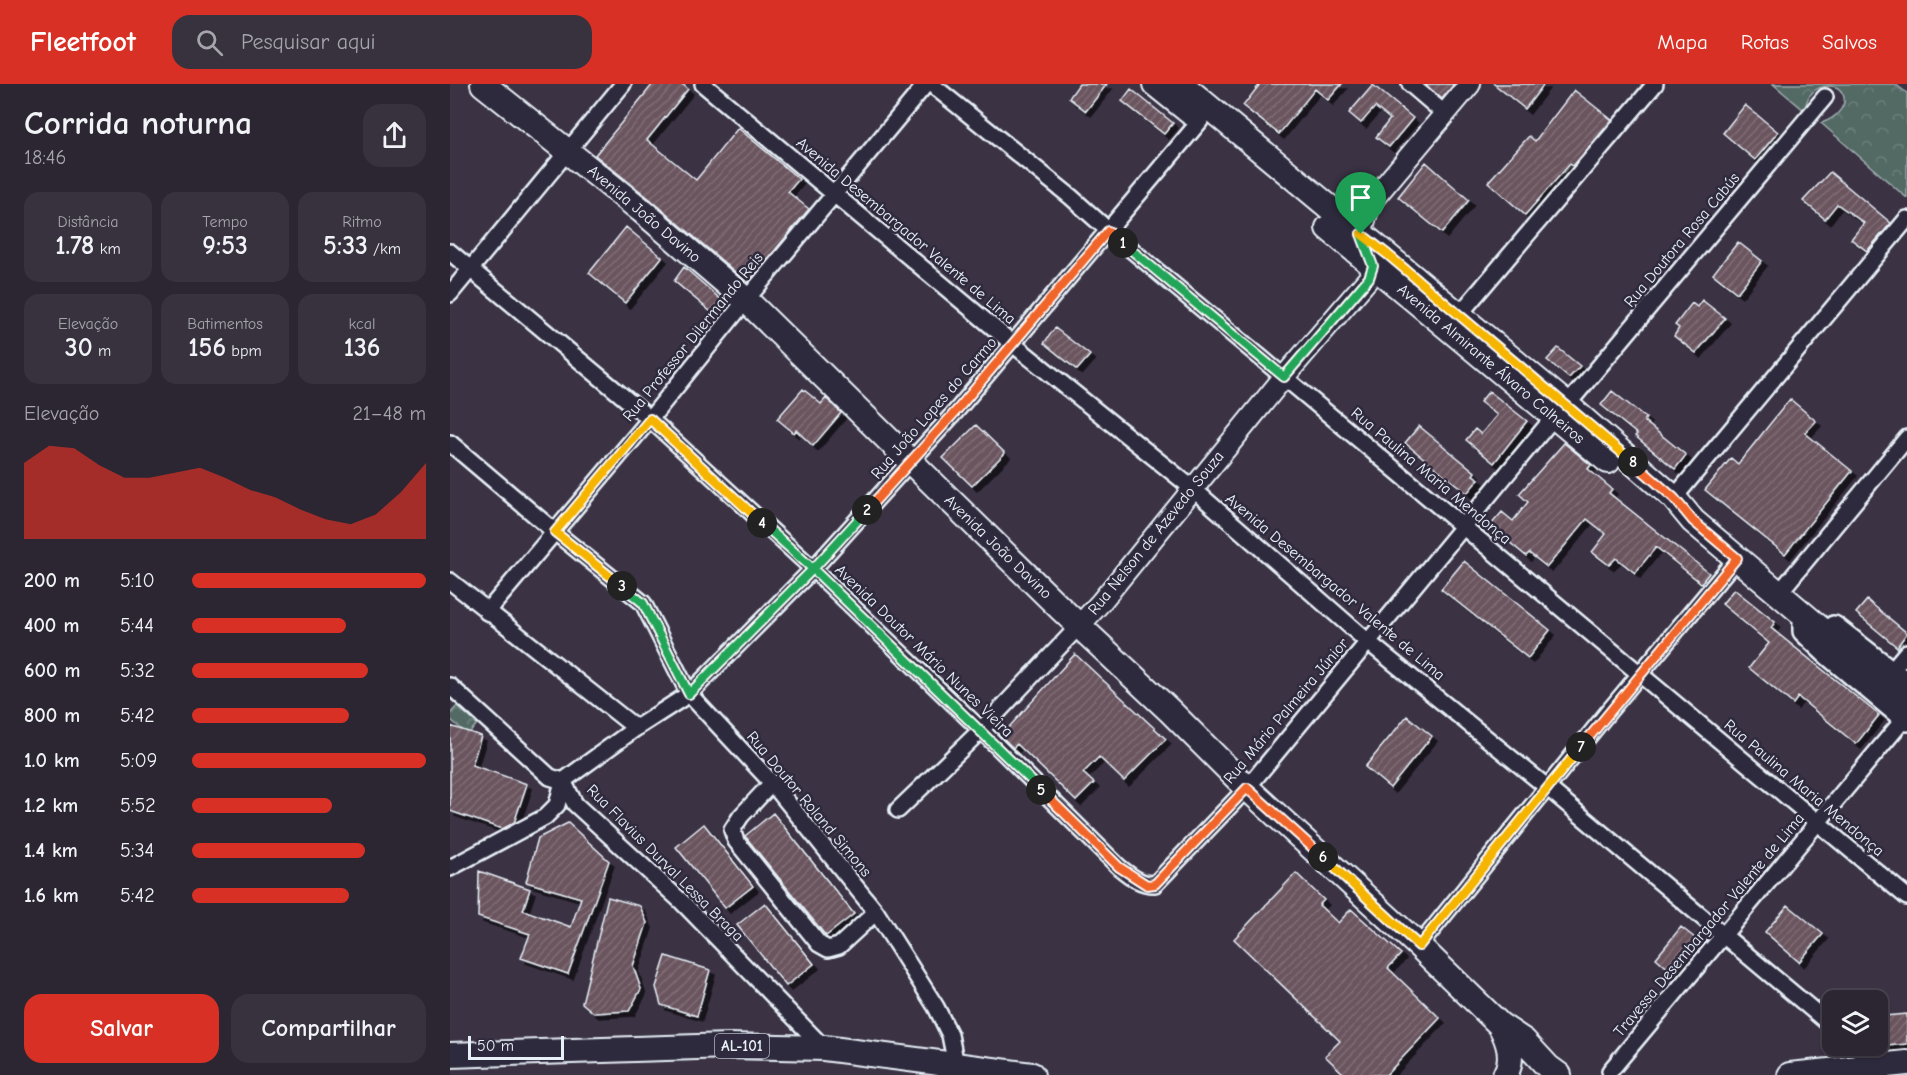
<!DOCTYPE html>
<html lang="pt">
<meta charset="utf-8">
<style>
:root{--surface:#2c2633;--page:#38323f;--text:#f1f3f6;--muted:#a6a5ac;--line:#48434e;--accent:#d93025}
body{margin:0;font-family:"Comic Neue",sans-serif;background:var(--page);color:var(--text);height:100vh;display:flex;flex-direction:column;font-size:22px;white-space:nowrap}
*{box-sizing:border-box;margin:0}
p{font-size:20px;color:var(--muted)}
.icon{flex:none;width:33px;height:33px;fill:none;stroke:currentColor;stroke-width:2;stroke-linecap:round;stroke-linejoin:round}
.map{position:relative;flex:1;overflow:hidden}
.panel{display:flex;flex-direction:column;background:var(--surface);width:450px}
.panel>*{flex:none}
.controls{position:absolute;left:1372px;top:906px;display:grid;gap:12px}
.controls a{display:grid;place-items:center;width:66px;height:66px;border-radius:12px;background:var(--surface);box-shadow:0 2px 4px #0004,0 0 0 2px var(--line);font-size:30px}
.scale{position:absolute;left:18px;bottom:15px;width:96px;box-sizing:border-box;padding-left:6px;border:3px solid #e8f1f8;border-top:0;font-size:16px;line-height:21px;white-space:nowrap;color:#e8f1f8;-webkit-text-stroke:4px #2f2a3d;paint-order:stroke}
.pin{position:absolute;display:grid;place-items:center;width:51px;height:51px;color:#fff;margin:-62px -26px;border-radius:50% 50% 50% 0;rotate:-45deg;box-shadow:0 0 6px #0007}
.pin .icon{rotate:45deg}
.km{position:absolute;width:30px;height:30px;margin:-15px;border-radius:50%;background:#222;color:#fff;font-size:16px;line-height:30px;text-align:center}
.round{display:grid;place-items:center;flex:none;width:63px;height:63px;border-radius:18px;background:var(--page)}
.headline{display:flex;align-items:center;justify-content:space-between;height:102px;padding:0 24px}
h1{font-size:33px;font-weight:600;line-height:45px}
.figures{display:grid;grid-template-columns:repeat(3,1fr);gap:9px;height:102px;padding:6px 24px}
.figures div{display:grid;align-content:center;border-radius:15px;background:var(--page);text-align:center}
.figures b{font-size:26px;font-weight:600}
.figures small{font-size:16px;font-weight:400}
.figures p{font-size:16px}
.chart{height:168px;padding:12px 24px}
.chart p{display:flex;justify-content:space-between}
.chart svg{width:100%;height:108px;margin-top:6px;fill:var(--accent);opacity:.7}
.cta{display:flex;gap:12px;margin-top:auto;padding:12px 24px}
.cta a{flex:1;height:69px;border-radius:18px;background:var(--accent);color:#fff;font-size:24px;font-weight:600;line-height:69px;text-align:center}
.cta a+a{background:var(--page);color:var(--text)}
ul{padding:0 24px;list-style:none;font-size:20px}
li{display:grid;grid-template-columns:96px 72px 1fr;align-items:center;height:45px}
li i{height:15px;border-radius:8px;background:var(--accent)}
header{display:flex;align-items:center;gap:36px;box-sizing:border-box;height:84px;padding:0 30px;background:var(--accent);color:#fff}
header strong{font-size:28px}
nav{display:flex;gap:33px;margin-inline-start:auto;font-size:21px}
.search{width:420px;height:54px;background:var(--page);display:flex;align-items:center;gap:15px;box-sizing:border-box;padding:0 21px;border-radius:18px;color:var(--muted);font-size:22px}
main{display:flex;flex:1;min-height:0}
.map>svg:first-child{display:block}
</style>
<header>
<strong>Fleetfoot</strong>
<div class="search"><svg class="icon" aria-label="search" viewBox="0 0 24 24"><circle cx="10" cy="10" r="6"/><path d="M15 15l6 6"/></svg>Pesquisar aqui</div>
<nav><a>Mapa</a><a>Rotas</a><a>Salvos</a></nav>
</header>
<main>
<section class="panel">
<div class="headline"><div><h1>Corrida noturna</h1><p>18:46</p></div><a class="round"><svg class="icon" aria-label="share" viewBox="0 0 24 24"><path d="M12 15V3M7 8l5-5 5 5M5 13v7h14v-7"/></svg></a></div>
<div class="figures">
<div><p>Distância</p><b>1.78<small> km</small></b></div>
<div><p>Tempo</p><b>9:53</b></div>
<div><p>Ritmo</p><b>5:33<small> /km</small></b></div>
</div>
<div class="figures">
<div><p>Elevação</p><b>30<small> m</small></b></div>
<div><p>Batimentos</p><b>156<small> bpm</small></b></div>
<div><p>kcal</p><b>136</b></div>
</div>
<div class="chart"><p><span>Elevação</span>21–48 m</p>
<svg viewBox="0 0 160 44" preserveAspectRatio="none"><path d="M0 44V13L10 6L20 7L30 14L40 19L50 19L60 17L70 15L80 19L90 24L100 27L110 32L120 36L130 38L140 34L150 25L160 13V44z"/></svg>
</div>
<ul>
<li><b>200 m</b>5:10<i style="width:100%"></i></li>
<li><b>400 m</b>5:44<i style="width:66%"></i></li>
<li><b>600 m</b>5:32<i style="width:75%"></i></li>
<li><b>800 m</b>5:42<i style="width:67%"></i></li>
<li><b>1.0 km</b>5:09<i style="width:100%"></i></li>
<li><b>1.2 km</b>5:52<i style="width:60%"></i></li>
<li><b>1.4 km</b>5:34<i style="width:74%"></i></li>
<li><b>1.6 km</b>5:42<i style="width:67%"></i></li>
</ul>
<div class="cta"><a>Salvar</a><a>Compartilhar</a></div>
</section>
<div class="map">
<svg width="1457" height="991" viewBox="0 0 1457 991">
<defs>
<pattern id="park-crowns" width="20" height="18" patternUnits="userSpaceOnUse" patternTransform="scale(1.5)"><rect width="20" height="18" fill="#536964"/><path d="M2 6a3 3 0 1 1 6 0M12 15a3 3 0 1 1 6 0" fill="none" stroke="#6c7f7b"/></pattern>
<pattern id="building-hatch" width="6" height="6" patternUnits="userSpaceOnUse" patternTransform="scale(1.5)"><rect width="6" height="6" fill="#6b545e"/><path d="M-1 1l2-2M0 6l6-6M5 7l2-2" fill="none" stroke="#806d76"/></pattern>
<filter id="shadow"><feDropShadow dx="5" dy="5" stdDeviation="0" flood-color="#0009"/></filter>
</defs>
<rect width="100%" height="100%" fill="#3b3244"/>
<filter id="ink" filterUnits="userSpaceOnUse"><feTurbulence type="fractalNoise" baseFrequency=".0167" numOctaves="2"/><feDisplacementMap in="SourceGraphic" scale="12" xChannelSelector="R" yChannelSelector="G"/><feConvolveMatrix kernelMatrix="1 2 1 2 8 2 1 2 1" color-interpolation-filters="sRGB"/></filter>
<g filter="url(#ink)">
<!-- park -->
<path fill="url(#park-crowns)" stroke="#9eadae" stroke-width="1.5" d="M1323,0H1445L1457,9V114L1371,39C1385,36 1404,18 1388,4C1381,0 1368,2 1362,9C1357,13 1356,20 1355,27Z
M7,622L27,640L18,651L0,635V630Z"/>
<!-- building -->
<path fill="url(#building-hatch)" stroke="#e8f1f8" stroke-width="1.5" filter="url(#shadow)" d="M203,0H232L238,5L197,56L246,96L288,44L349,95L338,108L359,125L298,199L200,115L145,71Z
M629,0H657L636,27L619,14Z
M810,0H892L878,16L865,5L829,50L793,22Z
M975,0H1004L992,15Z
M1044,0H1094L1075,25Z
M923,1L963,34L939,63L926,53L940,35L925,23L911,39L899,29Z
M681,5L723,39L714,50L672,17Z
M1124,6L1162,36L1123,82L1120,80L1075,131L1038,98L1079,52L1085,57Z
M1295,21L1328,48L1305,76L1273,49Z
M976,78L1019,116L992,149L948,113Z
M1380,88L1441,139L1417,167L1401,155L1414,139L1387,120L1375,135L1353,117Z
M176,143L212,173L175,219L139,189Z
M1288,158L1312,177L1287,209L1263,190Z
M234,183L276,220L266,232L224,197Z
M1252,216L1275,234L1246,269L1224,252L1229,244L1225,241L1242,219L1247,223Z
M605,244L640,271L627,286L594,259Z
M1108,264L1130,282L1119,294L1097,276Z
M353,305L371,320L376,314L391,329L363,362L346,346L344,349L327,335Z
M1039,307L1077,337L1044,379L1016,356L1025,345L1031,350L1047,331L1030,318Z
M1162,307L1196,334L1194,337L1236,371L1225,385L1185,352L1187,350L1151,321Z
M1340,315L1366,337L1355,349L1402,387L1335,470L1255,406L1281,374L1288,380Z
M526,341L555,369L522,402L493,374Z
M969,342L1025,388L1023,391L1029,395L1017,409L955,359Z
M1114,359L1141,381L1138,385L1162,405L1159,409L1259,489L1251,499L1206,463L1185,489L1166,474L1159,481L1142,468L1156,450L1137,435L1097,483L1079,469L1076,472L1040,442L1052,428L1063,437L1078,418L1069,410Z
M1014,477L1100,546L1078,574L991,505Z
M1284,505L1325,538L1321,544L1429,631L1406,660L1348,613L1343,620L1299,584L1319,559L1272,520Z
M1417,516L1457,549L1447,563L1406,529Z
M625,570L716,655L674,697L649,673L633,689L644,699L626,717L567,660L563,664L551,652Z
M957,632L982,652L940,704L915,683Z
M0,642L31,652L22,681L77,700L64,739L52,745L0,727Z
M323,729L404,830L376,852L295,752Z
M118,739L159,777L118,890L71,874L80,850L28,833L29,787L80,805L73,826L121,843L131,814L76,798L88,754Z
M254,740L303,802L275,824L226,763Z
M846,789L874,816L869,821L888,839L901,825L951,870L938,884L990,934L936,991H895L875,972L890,957L784,855Z
M158,813L190,822L197,839L183,882L191,905L179,927L144,929L132,919Z
M315,819L364,880L336,902L287,841Z
M1338,821L1373,850L1349,878L1315,848Z
M1231,843L1250,858L1223,889L1206,874Z
M216,872L260,886L247,932L211,921L206,903Z
M1457,930V960L1437,962L1434,932Z"/>
<g fill="none" stroke-linecap="round" stroke-linejoin="round">
<!-- minor casing -->
<g stroke="#e8f1f8" stroke-width="20">
<path id="minor" d="M253,0L563,260L742,404L917,557L1098,704L1383,943
M481,0L621,113L659,147L1457,813
M960,0L995,30
M0,168L200,335L363,485L531,646L669,783C680,792 691,801 705,800L797,704L1103,334
M0,210L173,0
M1009,231L1205,0
M1117,321L1375,13
M0,359L105,448L193,519L239,610L322,699L426,828L486,923L500,951L506,981
M1224,414L1457,135
M0,497L186,644
M1329,509L1457,354
M37,528L200,335L296,216L476,0
M1441,587L1457,568
M0,602L100,693L113,697L125,720L232,818L374,964
M322,699L291,732L282,746L286,757L369,860L378,865L389,862L426,828
M448,726L531,646L629,542
M0,784L95,733L107,721L113,697L186,644L239,610L363,485L507,326L750,37
M969,862L1159,627L1287,474
M1405,962L1410,966L1416,982
M1160,987L1454,635"/>
</g>
<!-- tertiary casing -->
<g stroke="#e8f1f8" stroke-width="24">
<path id="tertiary" d="M629,542L651,518L834,293L919,194L923,182L911,150L920,119L1020,0"/>
</g>
<!-- secondary casing -->
<g stroke="#e8f1f8" stroke-width="26">
<path id="secondary" d="M1354,530V547L1377,569L1457,636
M1384,543L1457,600"/>
</g>
<!-- primary casing -->
<g stroke="#e8f1f8" stroke-width="28">
<path id="primary" d="M33,0L191,126L296,216L610,524L720,627L797,704L969,862L1050,941L1074,957L1098,983L1109,991
M705,0L741,29
M731,0L1117,321L1224,414L1243,437L1457,618
M878,144L1158,377
M1050,941C1058,956 1065,974 1055,991
M0,971L279,962L374,964L582,991
M1340,991L1457,979"/>
</g>
<!-- minor -->
<use href="#minor" stroke="#2f2a3d" stroke-width="15"/>
<!-- tertiary -->
<use href="#tertiary" stroke="#2f2a3d" stroke-width="20"/>
<!-- secondary -->
<use href="#secondary" stroke="#2f2a3d" stroke-width="21"/>
<!-- primary -->
<use href="#primary" stroke="#2f2a3d" stroke-width="24"/>
</g>
</g>
<g fill="none" stroke-linecap="round" stroke-linejoin="round" filter="url(#ink)">
<!-- split-1 casing -->
<g stroke="#fff" stroke-width="12">
<path id="split-1" d="M673,159L834,293L919,194L923,182L911,150"/>
</g>
<!-- split-2 casing -->
<g stroke="#fff" stroke-width="12">
<path id="split-2" d="M417,426L507,326L658,147L673,159"/>
</g>
<!-- split-3 casing -->
<g stroke="#fff" stroke-width="12">
<path id="split-3" d="M172,502L193,519L239,610L363,485L417,426"/>
</g>
<!-- split-4 casing -->
<g stroke="#fff" stroke-width="12">
<path id="split-4" d="M172,502L105,448L200,335L312,439"/>
</g>
<!-- split-5 casing -->
<g stroke="#fff" stroke-width="12">
<path id="split-5" d="M312,439L363,485L591,706"/>
</g>
<!-- split-6 casing -->
<g stroke="#fff" stroke-width="12">
<path id="split-6" d="M591,706L669,783L697,801L705,800L797,704L873,773"/>
</g>
<!-- split-7 casing -->
<g stroke="#fff" stroke-width="12">
<path id="split-7" d="M873,773L969,862L1131,663"/>
</g>
<!-- split-8 casing -->
<g stroke="#fff" stroke-width="12">
<path id="split-8" d="M1131,663L1287,474L1243,437L1224,414L1183,378"/>
</g>
<!-- split-9 casing -->
<g stroke="#fff" stroke-width="12">
<path id="split-9" d="M911,150L937,170L1183,378"/>
</g>
<!-- split-1 -->
<use href="#split-1" stroke="#22a559" stroke-width="8"/>
<!-- split-2 -->
<use href="#split-2" stroke="#f0652b" stroke-width="8"/>
<!-- split-3 -->
<use href="#split-3" stroke="#22a559" stroke-width="8"/>
<!-- split-4 -->
<use href="#split-4" stroke="#f5b400" stroke-width="8"/>
<!-- split-5 -->
<use href="#split-5" stroke="#22a559" stroke-width="8"/>
<!-- split-6 -->
<use href="#split-6" stroke="#f0652b" stroke-width="8"/>
<!-- split-7 -->
<use href="#split-7" stroke="#f5b400" stroke-width="8"/>
<!-- split-8 -->
<use href="#split-8" stroke="#f0652b" stroke-width="8"/>
<!-- split-9 -->
<use href="#split-9" stroke="#f5b400" stroke-width="8"/>
</g>
<g text-anchor="middle" dominant-baseline="central" stroke-width="5" stroke-linejoin="round" paint-order="stroke">
<!-- shield labels -->
<rect fill="#2f2a3d" stroke="#b0b5c0" stroke-width="1.5" x="265" y="950" width="54" height="24" rx="4.5"/>
<g font-size="15" font-weight="bold" fill="#e8f1f8">
<text x="292" y="962">AL-101</text>
</g>
<!-- street labels -->
<g font-size="16" fill="#e8f1f8" stroke="#2f2a3d">
<text transform="translate(194 130) rotate(40)">Avenida João Davino</text>
<text transform="translate(456 147) rotate(40)">Avenida Desembargador Valente de Lima</text>
<text transform="translate(1232 156) rotate(-50)">Rua Doutora Rosa Cabús</text>
<text transform="translate(243 253) rotate(-51)">Rua Professor Dilermando Reis</text>
<text transform="translate(1041 280) rotate(40)">Avenida Almirante Álvaro Calheiros</text>
<text transform="translate(484 324) rotate(-49)">Rua João Lopes do Carmo</text>
<text transform="translate(981 392) rotate(40)">Rua Paulina Maria Mendonça</text>
<text transform="translate(706 449) rotate(-51)">Rua Nelson de Azevedo Souza</text>
<text transform="translate(548 463) rotate(44)">Avenida João Davino</text>
<text transform="translate(885 503) rotate(40)">Avenida Desembargador Valente de Lima</text>
<text transform="translate(474 567) rotate(44)">Avenida Doutor Mário Nunes Vieira</text>
<text transform="translate(836 627) rotate(-50)">Rua Mário Palmeira Júnior</text>
<text transform="translate(1354 704) rotate(40)">Rua Paulina Maria Mendonça</text>
<text transform="translate(359 720) rotate(50)">Rua Doutor Roland Simons</text>
<text transform="translate(215 779) rotate(45)">Rua Flavius Durval Lessa Braga</text>
<text transform="translate(1259 841) rotate(-50)">Travessa Desembargador Valente de Lima</text>
</g>
</g>
</svg>
<div class="controls">
<a><svg class="icon" aria-label="layers" viewBox="0 0 24 24"><path d="M12 4l9 5-9 5-9-5zM3 14l9 5 9-5"/></svg></a>
</div>
<div class="scale">50 m</div>
<div class="pin" style="left:911px;top:150px;background:#1e9e55"><svg class="icon" aria-label="arrive" viewBox="0 0 24 24"><path d="M6 21V4h12l-3 4 3 4H6"/></svg></div>
<b class="km" style="left:673px;top:159px">1</b>
<b class="km" style="left:417px;top:426px">2</b>
<b class="km" style="left:172px;top:502px">3</b>
<b class="km" style="left:312px;top:439px">4</b>
<b class="km" style="left:591px;top:706px">5</b>
<b class="km" style="left:873px;top:773px">6</b>
<b class="km" style="left:1131px;top:663px">7</b>
<b class="km" style="left:1183px;top:378px">8</b>
</div>
</main>
